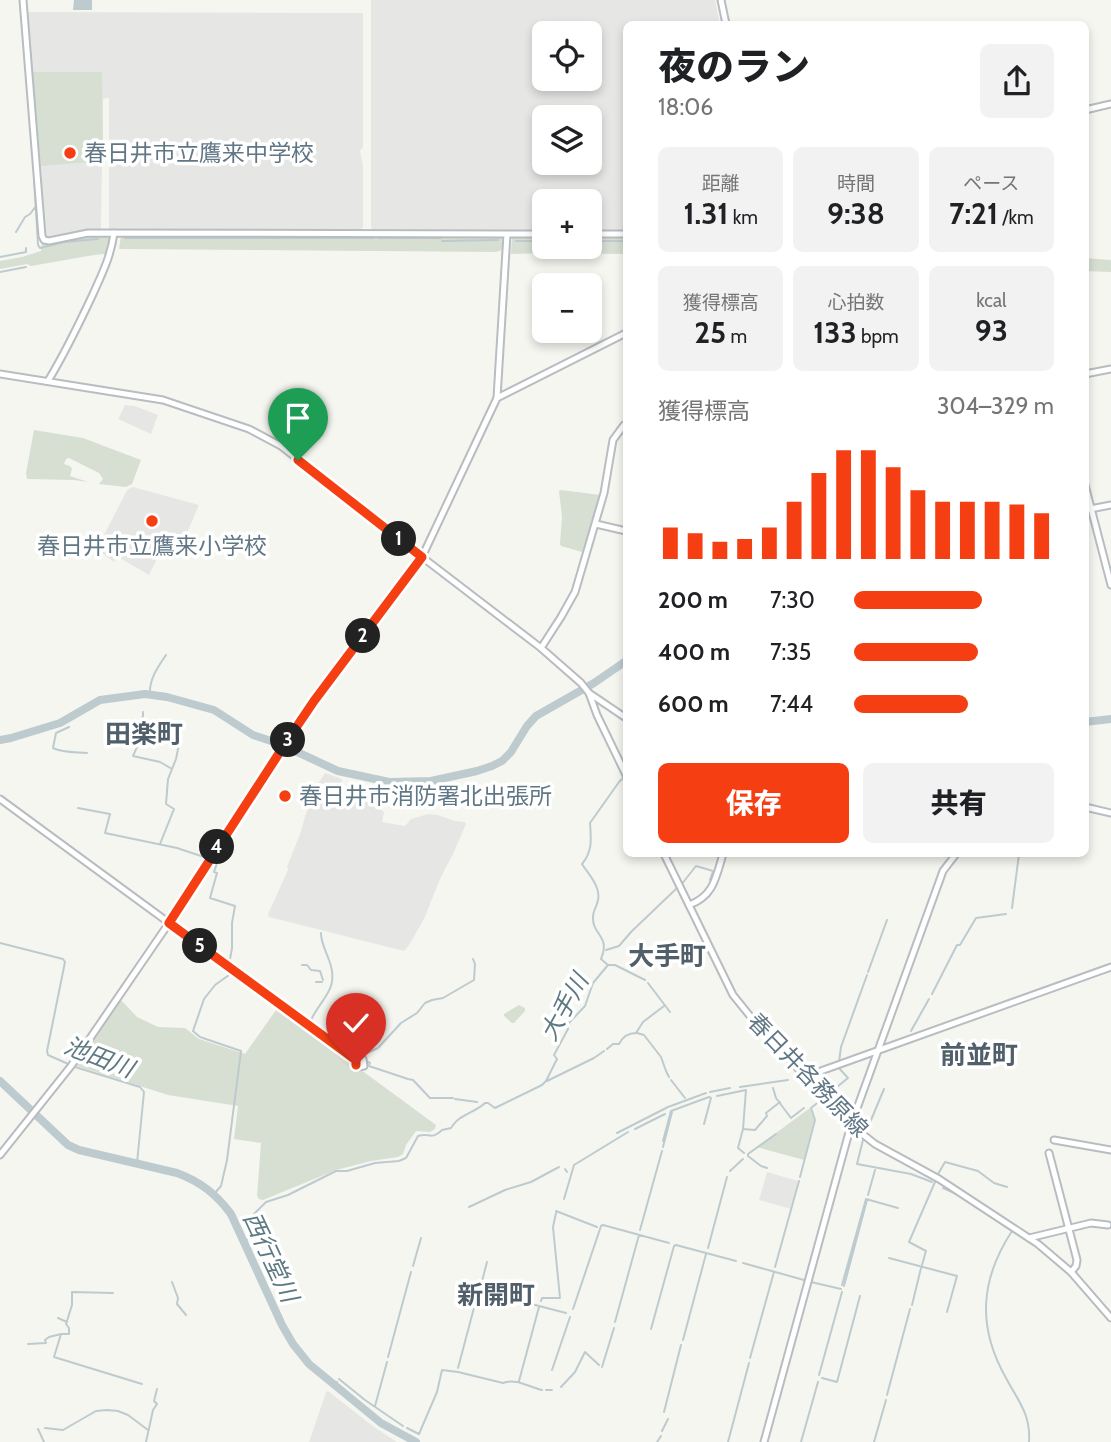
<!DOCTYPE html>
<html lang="ja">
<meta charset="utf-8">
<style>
:root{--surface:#fff;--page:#f2f2f2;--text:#202124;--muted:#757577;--accent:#f53f12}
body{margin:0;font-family:Cabin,"Noto Sans JP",sans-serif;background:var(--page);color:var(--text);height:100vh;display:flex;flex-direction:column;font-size:26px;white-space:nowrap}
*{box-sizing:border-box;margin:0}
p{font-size:23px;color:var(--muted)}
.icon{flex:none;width:38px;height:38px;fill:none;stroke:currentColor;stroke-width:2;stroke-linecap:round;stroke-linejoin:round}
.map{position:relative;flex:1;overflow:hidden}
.details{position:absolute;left:623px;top:21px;width:466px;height:836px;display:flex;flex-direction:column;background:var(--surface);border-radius:10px;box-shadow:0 4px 10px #0003}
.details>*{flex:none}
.fabs{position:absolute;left:532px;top:21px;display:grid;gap:14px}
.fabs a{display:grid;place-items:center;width:70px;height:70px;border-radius:10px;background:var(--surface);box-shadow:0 4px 10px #0003;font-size:35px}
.pin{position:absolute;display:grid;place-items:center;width:60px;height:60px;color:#fff;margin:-72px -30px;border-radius:50% 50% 50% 0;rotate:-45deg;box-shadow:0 0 7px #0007}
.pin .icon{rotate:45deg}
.km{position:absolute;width:35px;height:35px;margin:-18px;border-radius:50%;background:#222;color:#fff;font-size:19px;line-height:35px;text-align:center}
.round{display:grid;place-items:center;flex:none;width:74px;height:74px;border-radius:10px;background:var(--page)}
.overview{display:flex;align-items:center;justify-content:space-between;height:119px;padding:0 35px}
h1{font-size:38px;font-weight:800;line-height:52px}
.stats{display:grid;grid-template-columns:repeat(3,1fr);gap:10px;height:119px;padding:7px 35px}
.stats div{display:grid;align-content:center;border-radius:10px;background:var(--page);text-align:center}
.stats b{font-size:30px;font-weight:800}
.stats small{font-size:19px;font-weight:400}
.stats p{font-size:19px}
.chart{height:196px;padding:14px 35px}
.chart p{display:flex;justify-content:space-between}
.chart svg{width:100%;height:126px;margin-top:7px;stroke:var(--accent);stroke-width:6}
.action{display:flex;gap:14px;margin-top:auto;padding:14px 35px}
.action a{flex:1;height:80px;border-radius:10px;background:var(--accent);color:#fff;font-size:28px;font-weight:800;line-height:80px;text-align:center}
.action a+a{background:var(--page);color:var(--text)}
ul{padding:0 35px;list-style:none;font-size:23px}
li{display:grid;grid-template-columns:112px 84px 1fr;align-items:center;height:52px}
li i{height:18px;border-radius:9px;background:var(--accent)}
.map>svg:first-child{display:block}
</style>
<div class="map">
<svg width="1111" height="1442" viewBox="0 0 1111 1442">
<rect width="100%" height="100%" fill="#f6f6f1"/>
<!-- built -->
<path fill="#e6e7e5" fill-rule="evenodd" d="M371,0H715L720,24H626V230H590V201H544V230H373L371,227ZM544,33H590V79H544ZM544,117H590V163H544Z
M27,12L363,13V147L360,151L363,165V227L360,230L109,229V98L103,99L101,229L88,230L48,237L45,235L41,166Z
M125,405L135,406L158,415L151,434L118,419Z
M133,487L199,505L184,540L166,531L156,555L158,557L149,575L118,557L114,562L97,549L127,490Z
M325,773L342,779L340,789L348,795L357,799L377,805L384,812L382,822L405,826L411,819L428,814L438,815L455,821L465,822L466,824L453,854L440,879L424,919L409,945L404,951L269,917L268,914L288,870L287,867L300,834L312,793Z
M767,1172L798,1181L791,1209L759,1200Z
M328,1391L374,1427L397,1442H309L326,1392Z"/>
<!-- green -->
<path fill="#d7ded2" d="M32,72H102L103,145L101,161L41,166Z
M100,235V236L107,237L109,239L105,254L94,255L31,266L27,264L0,269V261L22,257L41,251L42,242L48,243Z
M121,236H500L502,237V250L496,252L119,249Z
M512,236H544V247H590V236H626V254L544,253L511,254Z
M1085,258L1111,260V272L1085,271Z
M34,430L83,438L141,460L132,484L126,487L99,484L103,479L99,473L69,458L66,459L64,464L70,466L72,469L70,476L88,482L74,480L27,479L26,473Z
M561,490L600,495L602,497L582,552L561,546L560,544L562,517L559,491Z
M120,999L137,1017L158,1027L185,1028L199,1039L245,1054L276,1010L278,1009L436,1125L435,1129L430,1132L416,1131L406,1145L403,1154L398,1157L371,1161L336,1170L263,1200L259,1199L257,1196L261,1143L234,1139L238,1106L168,1095L77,1066L76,1064Z
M519,1005L525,1008V1011L514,1023H512L504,1016V1014Z
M810,1108L814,1120L804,1160L757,1147Z"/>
<!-- water -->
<path fill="#bdcbcf" d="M74,0H92V10H73Z"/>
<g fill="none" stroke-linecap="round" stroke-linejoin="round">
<!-- stream -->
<path stroke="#bdcbcf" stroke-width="2" d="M34,176L38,245L40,248L64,242L98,239
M16,232L25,217L30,214L36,206
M125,238H374
M378,238H441
M442,241L498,240
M516,241H544
M590,241H626
M0,257L26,252V248
M0,272L26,267
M150,694C149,679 158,667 166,655
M143,712V716L139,726L145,729L133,756L160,762L172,769
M69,727L56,733L53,748C63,753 75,752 87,753
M78,808L110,814L105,833L177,848L207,858
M160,844L174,809L166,804L168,779L176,759L181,734
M213,859L218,860L214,872L217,873L210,898L235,906L232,923V948L229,965
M681,885L696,866L713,871L710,880
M1012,908L1019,854
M0,943L63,959L65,962L47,1051L48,1055L75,1067L140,1087L144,1092L137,1163
M606,950L619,946L631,932L677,888
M302,965H307L311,970L320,971L323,980
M609,965H615L645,980
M868,972L887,920
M316,982H322
M648,983L670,1012
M932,994L957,945H960L976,918L1006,914
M311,1020C322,997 340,989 329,960C326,951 321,943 321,933
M911,1031L929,999
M637,1033L644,1035L661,1057L666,1071L669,1077
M607,1049L613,1044H619C623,1036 628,1033 636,1033L643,1022L664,1006
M360,1056L378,1048L401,1023L417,1013L425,1003L432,1000L443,998L474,980L475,964L473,959
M366,1061L370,1063L369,1066L408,1079L413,1080L430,1098H453
M839,1062L841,1047L867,975
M671,1080L685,1098
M547,1081L594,1058L604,1051
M740,1087L788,1080
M773,1088L776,1098L791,1118L804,1108
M710,1092L730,1088
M717,1096L746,1090L743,1129L738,1148L744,1153
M826,1096L848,1078L838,1067
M455,1099L477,1102
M635,1129L665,1114
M743,1129L755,1130L767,1116L766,1113L780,1102
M866,1132L884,1089
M617,1133L668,1107L706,1093
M863,1140L857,1164L911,1174L932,1182
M663,1141L671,1111L709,1097L711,1098L704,1124
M663,1147L672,1112
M767,1168L761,1166L748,1156V1154L776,1134
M565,1169L567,1172
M730,1171L743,1159
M938,1174L945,1162L978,1171L994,1183L1007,1187
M800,1177L815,1120L811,1108L821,1100
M943,1188L961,1196
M214,1194L221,1186L227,1160L241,1051L200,1037L193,1031L204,999L215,985L229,975V971
M868,1195L875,1170
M564,1199L574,1165L628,1132
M469,1207L505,1190L531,1182L559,1167
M556,1211L597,1227
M989,1215L1012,1231C980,1280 977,1327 1006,1378C1018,1401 1031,1414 1029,1442
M640,1230L662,1151
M244,1242L251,1237L248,1220L266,1202L288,1195L336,1171H347L375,1163L399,1161L406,1158L418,1136C430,1132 430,1141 442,1130L451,1128C453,1125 456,1121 459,1119C467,1113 478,1110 485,1103H488L495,1108L542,1085L546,1081L557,1059L554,1055L568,1029L567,1025L585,1006L593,983L608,965L601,959C611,936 592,935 593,917C593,911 597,906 598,900C601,887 589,875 582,864C593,851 591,838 590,823L619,782L626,775
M708,1248L727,1177
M889,1258L957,1276L947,1312
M743,1263L804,1280
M922,1265L926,1251L909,1242L935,1182
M413,1266L421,1238
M775,1267L799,1181
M172,1282L178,1298L177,1304L186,1315
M811,1282L841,1289
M481,1285L487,1262
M842,1285L866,1199L898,1208
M844,1286L867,1200
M113,1293L72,1292V1305L66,1324L69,1328V1334H61L54,1357L142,1384
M514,1301L516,1300L566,1313
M541,1301L542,1298H560L553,1227L556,1213
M912,1305L921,1268
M573,1309L601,1226L603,1225L669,1243
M58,1318L67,1322
M615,1322L639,1235
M651,1329L674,1246L676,1245L736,1261
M683,1340L706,1254
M28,1344L46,1343L45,1340L49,1337L61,1334
M388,1357L411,1272
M750,1358L774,1272
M602,1367L614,1328
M458,1368L479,1289
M552,1370L570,1317
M819,1375L842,1292
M822,1378L837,1382L860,1296
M339,1379L365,1400L403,1426
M519,1381L539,1307
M335,1386L337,1382
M561,1387L575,1372L585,1352L599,1365
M546,1390H552
M887,1395L910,1309
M375,1406L387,1362
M664,1412L681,1345
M45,1428L63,1430L96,1411L107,1410L118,1411L128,1415L148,1430
M407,1428L419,1434L437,1392L442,1370L458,1372L503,1383C516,1378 529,1387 542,1390
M38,1429L44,1442
M662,1431L668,1419
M146,1442L153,1410L157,1404L154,1401L157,1389
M657,1442L661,1436
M728,1442L749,1363
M801,1442L818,1382
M874,1442L886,1400"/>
<!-- river -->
<path stroke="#bdcbcf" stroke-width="8" d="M1085,722L1111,719
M0,740L11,738L60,723L100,700L145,694L167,697L214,710L253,735L280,744L338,771L389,782L431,781L477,771L492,766L502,761L511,752L527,726L536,716L594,683L626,661
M0,1081L68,1145L79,1150L177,1173C201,1182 216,1194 231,1214L282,1325L293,1344L309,1364L381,1423L416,1442"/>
<!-- secondary casing -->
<g stroke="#b7bdc1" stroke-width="9">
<path id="secondary" d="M23,0L42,236L44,240L49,241L88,233L544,234
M721,0L726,24
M590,234H626
M0,374L163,400L249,429L281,446L422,557
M1085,374L1111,369
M48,381C65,353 79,324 93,294C102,274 111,256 114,233
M497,398L507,234
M1085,485L1111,585
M1085,510L1111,505
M596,524L626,531
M541,648L561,617L575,592L604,493L613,440L624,425
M589,693L626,718
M1085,807L1111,813
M689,905C714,896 716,877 723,854
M804,1077L1111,967
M1054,1140L1111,1150
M1049,1153L1077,1260L1076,1266L1071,1272
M1029,1238L1091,1223L1108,1225
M764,1442L851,1125L943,871L956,854"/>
</g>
<!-- primary casing -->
<g stroke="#b8bcc0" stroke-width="9">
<path id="primary" d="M1085,110L1111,104
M422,557L541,648L581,683L589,693L597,715L626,775
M0,799L356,1060L363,1059L364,1066L358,1067L356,1060
M664,854L733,995L750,1016L823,1096L851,1125L875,1144L939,1179L1038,1244L1071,1272L1111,1318
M0,1155L71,1066L169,923L286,742L314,701L422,557L497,398L626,333"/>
</g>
<!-- secondary -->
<use href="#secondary" stroke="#fff" stroke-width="5"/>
<!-- primary -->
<use href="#primary" stroke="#fff" stroke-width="5"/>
</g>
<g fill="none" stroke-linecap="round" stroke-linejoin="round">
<!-- route casing -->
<g stroke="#fff" stroke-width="14">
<path id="route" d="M298,460L422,557L314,701L287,741L169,923L356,1060V1065"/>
</g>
<!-- route -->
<use href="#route" stroke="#f53f12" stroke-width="9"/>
</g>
<!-- markers -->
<g fill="#f53f12" stroke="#fff" stroke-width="2.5">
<circle cx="70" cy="153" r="7"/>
<circle cx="152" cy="521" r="7"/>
<circle cx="285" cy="796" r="7"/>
</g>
<g text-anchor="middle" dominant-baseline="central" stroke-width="7" stroke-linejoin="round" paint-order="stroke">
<!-- poi labels -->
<g font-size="23" fill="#617786" stroke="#fff" text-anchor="start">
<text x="84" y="153">春日井市立鷹来中学校</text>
<text x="152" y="546" text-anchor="middle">春日井市立鷹来小学校</text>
<text x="299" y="796">春日井市消防署北出張所</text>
</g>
<!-- street labels -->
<g font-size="23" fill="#617786" stroke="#fff">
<text transform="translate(808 1075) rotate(46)">春日井各務原線</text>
</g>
<!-- water labels -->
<g font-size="24" font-style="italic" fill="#5d7a83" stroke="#fff">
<text transform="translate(564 1007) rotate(-61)">大手川</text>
<text transform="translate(99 1057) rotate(21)">池田川</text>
<text transform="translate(271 1257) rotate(65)">西行堂川</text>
</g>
<!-- quarter labels -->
<g font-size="26" font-weight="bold" fill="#505f6a" stroke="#fff">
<text x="144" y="734">田楽町</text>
<text x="667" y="956">大手町</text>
<text x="979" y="1055">前並町</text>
<text x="496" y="1295">新開町</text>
</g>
</g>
</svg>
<div class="fabs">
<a><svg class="icon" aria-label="locate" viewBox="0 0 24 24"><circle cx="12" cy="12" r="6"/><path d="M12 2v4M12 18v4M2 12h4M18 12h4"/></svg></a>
<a><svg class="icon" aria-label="layers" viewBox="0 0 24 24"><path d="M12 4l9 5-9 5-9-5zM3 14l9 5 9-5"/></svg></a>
<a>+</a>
<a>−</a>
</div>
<div class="pin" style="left:298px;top:460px;background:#1e9e55"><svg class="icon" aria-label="arrive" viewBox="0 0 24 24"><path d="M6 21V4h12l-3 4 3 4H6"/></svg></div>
<div class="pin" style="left:356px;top:1065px;background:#d93025"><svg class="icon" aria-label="check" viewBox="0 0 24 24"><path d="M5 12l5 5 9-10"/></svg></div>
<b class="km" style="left:399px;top:539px">1</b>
<b class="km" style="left:363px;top:636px">2</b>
<b class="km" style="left:288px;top:740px">3</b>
<b class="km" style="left:217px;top:847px">4</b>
<b class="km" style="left:200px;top:946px">5</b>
<section class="details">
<div class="overview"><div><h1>夜のラン</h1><p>18:06</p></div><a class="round"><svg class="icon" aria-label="share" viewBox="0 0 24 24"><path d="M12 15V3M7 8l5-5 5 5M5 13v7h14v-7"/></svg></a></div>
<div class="stats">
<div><p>距離</p><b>1.31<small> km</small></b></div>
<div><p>時間</p><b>9:38</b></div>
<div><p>ペース</p><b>7:21<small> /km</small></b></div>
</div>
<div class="stats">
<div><p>獲得標高</p><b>25<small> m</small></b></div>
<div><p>心拍数</p><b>133<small> bpm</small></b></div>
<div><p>kcal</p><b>93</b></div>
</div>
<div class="chart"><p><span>獲得標高</span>304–329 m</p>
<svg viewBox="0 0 160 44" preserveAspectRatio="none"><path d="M5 44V33M15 44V35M25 44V38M35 44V37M45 44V33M55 44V24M65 44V14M75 44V6M85 44V6M95 44V12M105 44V20M115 44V24M125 44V24M135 44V24M145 44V25M155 44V28"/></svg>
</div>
<ul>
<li><b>200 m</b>7:30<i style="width:64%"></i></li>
<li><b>400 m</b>7:35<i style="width:62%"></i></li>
<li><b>600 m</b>7:44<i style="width:57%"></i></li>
</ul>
<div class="action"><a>保存</a><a>共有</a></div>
</section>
</div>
